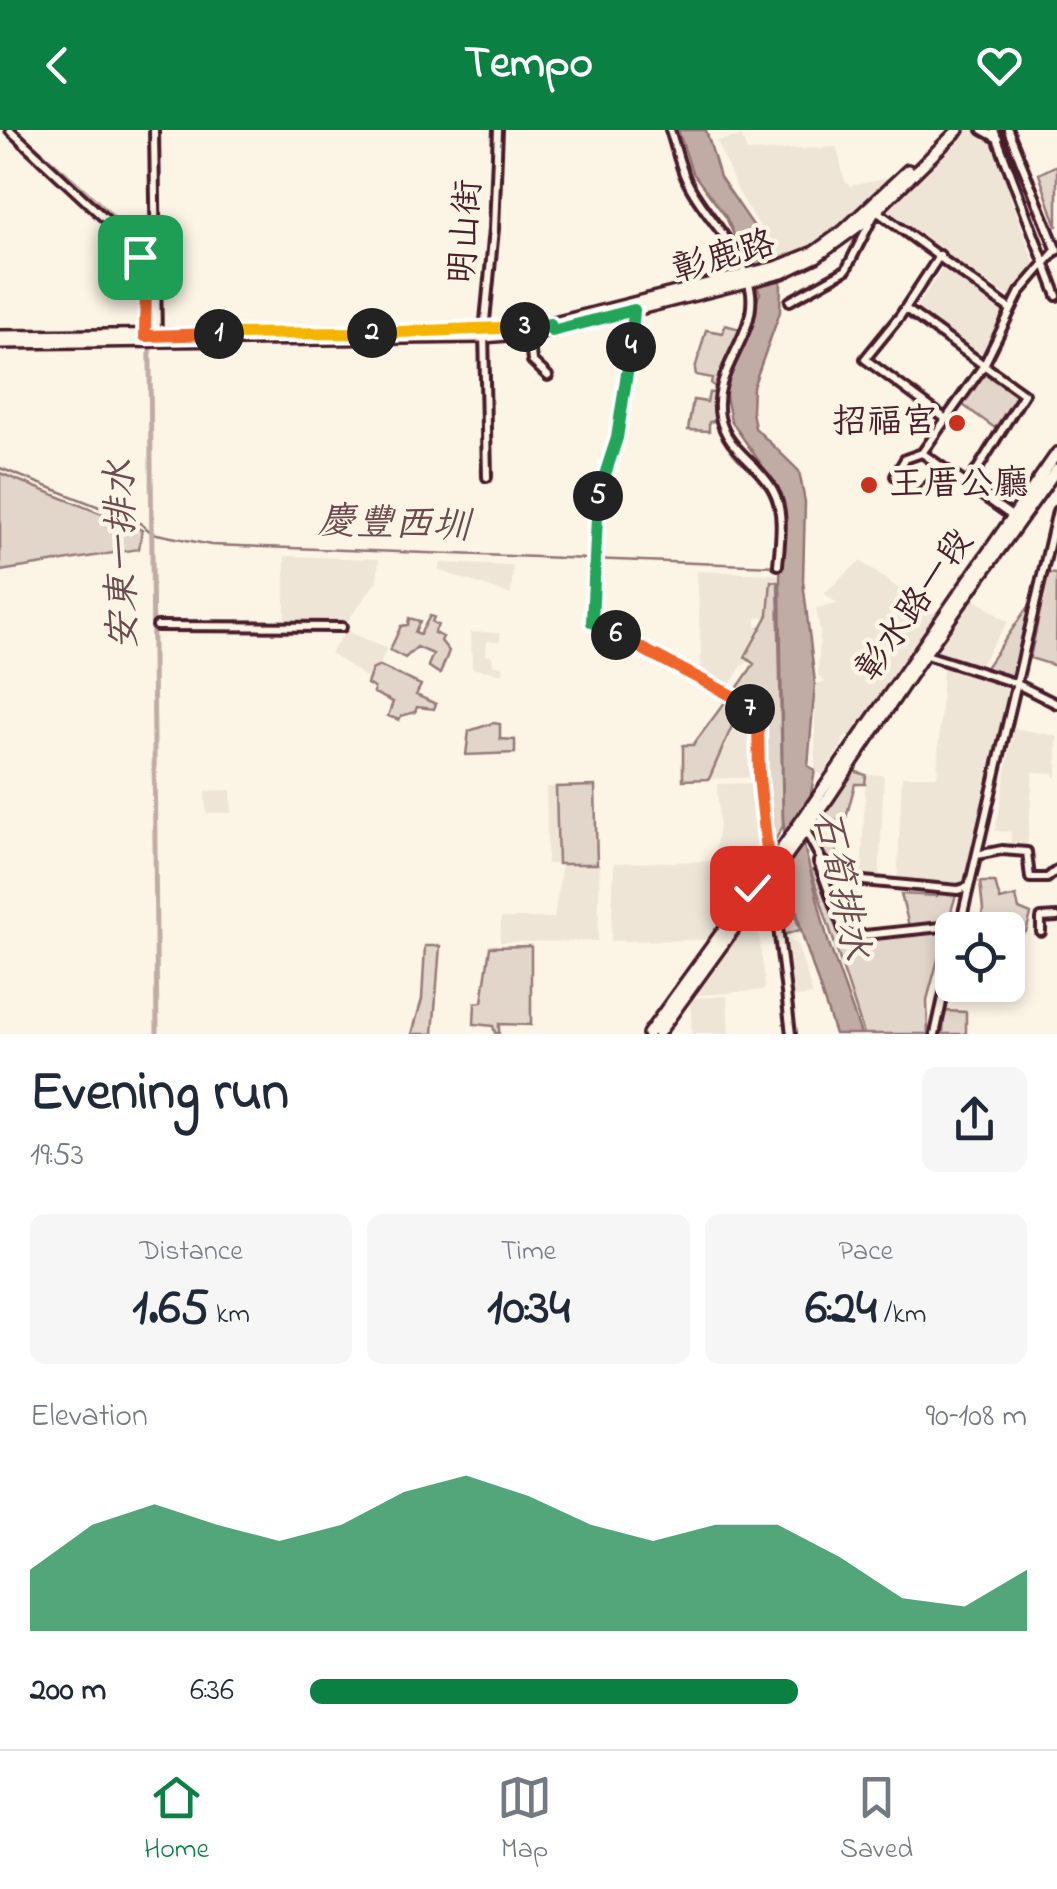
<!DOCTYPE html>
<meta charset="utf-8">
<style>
:root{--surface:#fff;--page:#f6f6f7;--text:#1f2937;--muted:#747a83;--line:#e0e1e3;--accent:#0b8043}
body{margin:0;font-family:"Indie Flower","LXGW WenKai TC",sans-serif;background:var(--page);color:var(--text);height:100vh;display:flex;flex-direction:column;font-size:38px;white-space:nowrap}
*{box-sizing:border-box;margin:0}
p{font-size:32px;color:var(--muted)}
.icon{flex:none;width:55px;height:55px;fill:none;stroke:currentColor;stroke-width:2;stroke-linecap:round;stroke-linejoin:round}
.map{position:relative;height:904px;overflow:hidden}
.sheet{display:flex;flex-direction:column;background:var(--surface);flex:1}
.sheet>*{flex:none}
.buttons{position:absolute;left:935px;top:782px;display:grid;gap:20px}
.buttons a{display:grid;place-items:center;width:90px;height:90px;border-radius:15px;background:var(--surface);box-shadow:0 5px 15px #0003;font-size:50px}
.pin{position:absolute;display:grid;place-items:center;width:85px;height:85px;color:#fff;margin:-42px;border-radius:20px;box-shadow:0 5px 15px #0006}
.km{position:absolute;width:50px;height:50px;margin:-25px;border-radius:50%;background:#222;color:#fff;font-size:28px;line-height:50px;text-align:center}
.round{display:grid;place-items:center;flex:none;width:105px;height:105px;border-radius:15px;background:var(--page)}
.head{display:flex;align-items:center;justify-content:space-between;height:170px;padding:0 30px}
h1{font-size:55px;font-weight:700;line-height:75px}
.metrics{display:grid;grid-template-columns:repeat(3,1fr);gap:15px;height:170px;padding:10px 30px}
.metrics div{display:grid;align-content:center;border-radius:15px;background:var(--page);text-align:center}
.metrics b{font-size:50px;font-weight:700}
.metrics small{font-size:28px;font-weight:400}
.metrics p{font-size:28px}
.chart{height:280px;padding:20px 30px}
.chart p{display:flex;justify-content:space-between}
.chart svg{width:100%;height:180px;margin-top:10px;fill:var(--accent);opacity:.7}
ul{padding:0 30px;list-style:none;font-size:32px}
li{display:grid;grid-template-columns:160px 120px 1fr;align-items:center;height:75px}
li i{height:25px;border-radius:12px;background:var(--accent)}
header{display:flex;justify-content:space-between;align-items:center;height:130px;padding:0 30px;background:var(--accent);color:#fff;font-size:45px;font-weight:700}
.dock{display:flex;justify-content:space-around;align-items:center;height:140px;border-top:2px solid var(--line);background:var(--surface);font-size:28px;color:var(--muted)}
.dock a{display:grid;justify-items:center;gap:5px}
.dock .active{color:var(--accent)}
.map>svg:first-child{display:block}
</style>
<header><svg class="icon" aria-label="back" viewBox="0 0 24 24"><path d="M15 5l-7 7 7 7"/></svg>Tempo<svg class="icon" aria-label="heart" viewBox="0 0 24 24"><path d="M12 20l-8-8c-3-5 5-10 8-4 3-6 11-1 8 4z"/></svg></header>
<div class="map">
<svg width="1057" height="904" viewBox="0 0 1057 904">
<rect width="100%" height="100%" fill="#fcf5e5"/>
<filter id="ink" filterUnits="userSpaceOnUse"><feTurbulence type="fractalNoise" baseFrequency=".01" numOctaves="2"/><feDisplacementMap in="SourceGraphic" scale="20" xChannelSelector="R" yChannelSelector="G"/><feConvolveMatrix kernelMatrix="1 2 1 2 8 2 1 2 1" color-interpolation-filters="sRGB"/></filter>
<g filter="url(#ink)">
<!-- built -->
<path fill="#eee5d7" d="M966,0H982L988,7L1012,61L1010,65L1034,132L1033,140L1011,168L885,84Z
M742,6L747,22L837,17L845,52L850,56L894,47L830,104L781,130L737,60L717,11Z
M944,136L1006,178L985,225L915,183V179Z
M285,426L379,429L377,451L344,496L285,495Z
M860,431L940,488L855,606L847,605L842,610L844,612L822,645L815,640V553H825L818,545L820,501L816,478L837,474L824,463Z
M441,433L513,436L511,465L438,440Z
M697,441L778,444L779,487L756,488V496L762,497L761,505L748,532L741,537L728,559L702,546Z
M973,468L1008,492L976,541L934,527Z
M346,501L386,518L380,536L371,540L367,548L330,523Z
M471,502L500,503V511H487L486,525L492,526L493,535L503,536V544L472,538Z
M943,537L1013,558L969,758L897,754L902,646H937Z
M739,574L758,592L759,647L709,649Z
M1014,598L1057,606V650L1053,643L1033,642L1027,723H1011V702L995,701Z
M866,645H884L879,750L861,746Z
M758,653L757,729L767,732L715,810L611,811L614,733L714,731L719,694L717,654Z
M546,657H556L558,734H547Z
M231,660L232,683H206L205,661Z
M562,734H600L598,811L500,812L501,788H554Z
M756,772L765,860L688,866Z
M783,807L797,814L813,865L791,868Z
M727,866L729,904H692L690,868Z"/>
<!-- green -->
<path fill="#e2d5ca" stroke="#967a7a" stroke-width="2.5" d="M1057,35V97L1039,44Z
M725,195L744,200L720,260L711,254L712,248L696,245L695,239L706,200L723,203Z
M982,242L1017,266L995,298L960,273Z
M719,262L715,291L709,292V301L688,300L693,270L707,272L709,263Z
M0,343L142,400L139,419L0,441Z
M1048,443L1057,444L1056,536L1030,528Z
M771,451L778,452L783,696L766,726L761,594L753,578L734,563L754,534L745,527L768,485Z
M1031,472L1015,549L986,544L985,539Z
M430,486L434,487L432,492L438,495L434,503L443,507L441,511L449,521L440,544L428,536L433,524L417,517L405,528L390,520L401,496L408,495L409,488L420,491L415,502L420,504Z
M380,536L421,555L416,565L436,574L434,579L417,577L415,582L401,586L399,590L388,586L393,572L374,563V558L367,554L372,540Z
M728,568L739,574V580L709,649L683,650V615H693Z
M493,593L500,594V609L515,610V623L466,625L469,601Z
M854,641L866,645L865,654H855L846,688L838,689L836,736L819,720L807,698L818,682L825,683Z
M595,656L597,734H558L556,657Z
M817,739L845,809L946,800L927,870L928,904H864L811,741Z
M779,747H783L800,800L783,805Z
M980,752H995L1000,770L1016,766L1019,779L1031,784L1026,802L1012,804L1011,795L1002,790L988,792L990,800L980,797L983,780Z
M939,759L957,761L948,792L909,796L901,764L937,766Z
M425,816H440L433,904H412L422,869Z
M531,816V895L499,894V903H495L493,896L474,894L475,873L482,872L490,817Z
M944,881L966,882V904H943Z"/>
<!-- water -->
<path fill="#c0aca5" stroke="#917474" stroke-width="2.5" d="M678,0H706L720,47L776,129L781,155L780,182L753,257L752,281L755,298L799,341L805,372L803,451L815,553L808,636L815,640L803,712L828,811L861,904H835L803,807L789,749L783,688L780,451L782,364L731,291L725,261L732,226L760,163L726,87L692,42Z"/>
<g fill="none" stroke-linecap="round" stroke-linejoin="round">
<!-- stream -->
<path stroke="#917474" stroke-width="2.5" d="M0,338L140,393L152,403L211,415L778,436"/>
<!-- canal -->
<path stroke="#c0aca5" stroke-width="5" d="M15,0C56,37 130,91 149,140L157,904"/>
<!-- minor casing -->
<g stroke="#4a1f2b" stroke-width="14">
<path id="minor" d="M10,0L133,115L144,143L145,206
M154,0L157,208
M670,0C676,17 679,35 687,51C705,89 745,119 751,163C756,208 711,241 720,287C727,321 758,332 773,360C785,381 780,412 778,435
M982,0L998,9
M994,0L1057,166
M1008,0L1057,121
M874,79L1010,179
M940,125L900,186L865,229L946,289
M790,171L846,140L873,87
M906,179L1024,264L967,356
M635,180L617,308L598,366L592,492L742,571L758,592L759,647L769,736
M529,204L532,231L548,246
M895,346L905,329L922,323
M487,347L484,201L494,99L498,0
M922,362L945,340
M1016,389L922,323L984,235L1020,162L1057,119
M157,496L342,497
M923,524L1015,553L1057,574
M805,699L822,731L853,750L958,760L968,757
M977,725L1002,720L1027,722L1030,748H1047L1057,740
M822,731L818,732L846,807L960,795
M772,748L791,904
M959,800L1057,381
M1041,802V788L1057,787
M935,904L952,827"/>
</g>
<!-- major casing -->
<g stroke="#4a1f2b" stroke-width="16">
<path id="major" d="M465,202L550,194L779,136L814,122L843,101L908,40
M0,206L215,204
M0,213L484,207L552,201L782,143L816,127L868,89L958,0
M648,904L769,737L1057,323
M658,904L829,667L924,525L1057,339"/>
</g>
<!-- minor -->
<use href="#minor" stroke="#fcf5e5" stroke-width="6"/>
<!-- major -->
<use href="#major" stroke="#fcf5e5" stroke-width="9"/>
</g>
</g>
<g fill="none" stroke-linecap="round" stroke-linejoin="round" filter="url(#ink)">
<!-- split-1 casing -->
<g stroke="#fff" stroke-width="20">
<path id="split-1" d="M140,127L146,157L145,206L219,204"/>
</g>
<!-- split-2 casing -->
<g stroke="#fff" stroke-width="20">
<path id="split-2" d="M219,204L372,203"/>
</g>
<!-- split-3 casing -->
<g stroke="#fff" stroke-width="20">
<path id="split-3" d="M372,203L525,197"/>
</g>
<!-- split-4 casing -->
<g stroke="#fff" stroke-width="20">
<path id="split-4" d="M525,197L550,194L552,201L634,180L631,217"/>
</g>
<!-- split-5 casing -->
<g stroke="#fff" stroke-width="20">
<path id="split-5" d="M598,366L617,308L631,217"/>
</g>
<!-- split-6 casing -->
<g stroke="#fff" stroke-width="20">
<path id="split-6" d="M598,366L592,492L616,505"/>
</g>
<!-- split-7 casing -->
<g stroke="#fff" stroke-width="20">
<path id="split-7" d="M616,505L742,571L750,579"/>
</g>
<!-- split-8 casing -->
<g stroke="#fff" stroke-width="20">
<path id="split-8" d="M750,579L758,592L759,647L768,729"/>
</g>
<!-- split-9 casing -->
<g stroke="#fff" stroke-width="20">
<path id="split-9" d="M752,758L769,737L768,729"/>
</g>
<!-- split-1 -->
<use href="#split-1" stroke="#f0652b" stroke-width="12"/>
<!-- split-2 -->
<use href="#split-2" stroke="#f5b400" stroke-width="12"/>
<!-- split-3 -->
<use href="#split-3" stroke="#f5b400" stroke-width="12"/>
<!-- split-4 -->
<use href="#split-4" stroke="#22a559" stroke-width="12"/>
<!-- split-5 -->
<use href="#split-5" stroke="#22a559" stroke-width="12"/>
<!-- split-6 -->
<use href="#split-6" stroke="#22a559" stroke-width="12"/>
<!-- split-7 -->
<use href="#split-7" stroke="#f0652b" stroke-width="12"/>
<!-- split-8 -->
<use href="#split-8" stroke="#f0652b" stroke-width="12"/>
<!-- split-9 -->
<use href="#split-9" stroke="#f5b400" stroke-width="12"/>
</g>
<!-- markers -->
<g fill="#c8321e" stroke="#fcf5e5" stroke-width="4">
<circle cx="957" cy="293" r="10"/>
<circle cx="869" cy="355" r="10"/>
</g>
<g text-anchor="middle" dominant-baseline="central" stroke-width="9" stroke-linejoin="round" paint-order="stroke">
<!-- street labels -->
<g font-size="35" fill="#4a1f2b" stroke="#fcf5e5">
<text transform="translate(467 102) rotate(-86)">明山街</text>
<text transform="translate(724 128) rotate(-16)">彰鹿路</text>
<text transform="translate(916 476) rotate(-55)">彰水路一段</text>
</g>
<!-- poi labels -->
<g font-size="35" fill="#4a1f2b" stroke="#fcf5e5" text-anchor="end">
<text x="937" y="293">招福宮</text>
<text x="889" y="355" text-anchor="start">王厝公廳</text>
</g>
<!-- water labels -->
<g font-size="38" font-style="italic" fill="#6d4950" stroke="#fcf5e5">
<text transform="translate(394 396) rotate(2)">慶豐西圳</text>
<text transform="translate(124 425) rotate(-91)">安東一排水</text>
<text transform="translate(839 755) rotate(78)">石筍排水</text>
</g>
</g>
</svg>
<div class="buttons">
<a><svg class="icon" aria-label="locate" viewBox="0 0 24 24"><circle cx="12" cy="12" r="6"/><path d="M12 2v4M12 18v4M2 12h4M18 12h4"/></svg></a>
</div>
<div class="pin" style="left:140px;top:127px;background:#1e9e55"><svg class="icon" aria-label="arrive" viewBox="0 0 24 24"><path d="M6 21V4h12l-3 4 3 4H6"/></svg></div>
<div class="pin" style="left:752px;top:758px;background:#d93025"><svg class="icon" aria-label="check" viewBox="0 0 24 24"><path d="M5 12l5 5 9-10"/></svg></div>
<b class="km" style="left:219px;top:204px">1</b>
<b class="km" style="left:372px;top:203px">2</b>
<b class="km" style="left:525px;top:197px">3</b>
<b class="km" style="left:631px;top:217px">4</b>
<b class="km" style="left:598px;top:366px">5</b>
<b class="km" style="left:616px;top:505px">6</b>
<b class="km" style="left:750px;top:579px">7</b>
</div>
<section class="sheet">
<div class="head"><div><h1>Evening run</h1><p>19:53</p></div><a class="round"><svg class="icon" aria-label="share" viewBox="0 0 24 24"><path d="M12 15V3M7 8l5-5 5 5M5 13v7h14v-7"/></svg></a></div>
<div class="metrics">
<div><p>Distance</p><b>1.65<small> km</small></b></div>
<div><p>Time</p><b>10:34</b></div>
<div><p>Pace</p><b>6:24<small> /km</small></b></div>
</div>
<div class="chart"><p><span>Elevation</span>90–108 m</p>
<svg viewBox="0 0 160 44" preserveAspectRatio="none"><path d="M0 44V29L10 18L20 13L30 18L40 22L50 18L60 10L70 6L80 11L90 18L100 22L110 18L120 18L130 26L140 36L150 38L160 29V44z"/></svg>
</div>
<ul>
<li><b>200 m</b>6:36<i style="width:68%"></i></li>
</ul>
</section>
<nav class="dock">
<a class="active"><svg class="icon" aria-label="home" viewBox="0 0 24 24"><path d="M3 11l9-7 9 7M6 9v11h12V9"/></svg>Home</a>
<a><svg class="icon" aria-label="map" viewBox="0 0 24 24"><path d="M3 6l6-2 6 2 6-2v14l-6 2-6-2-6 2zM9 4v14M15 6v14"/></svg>Map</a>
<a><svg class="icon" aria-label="saved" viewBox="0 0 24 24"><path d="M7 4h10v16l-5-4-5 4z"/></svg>Saved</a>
</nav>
